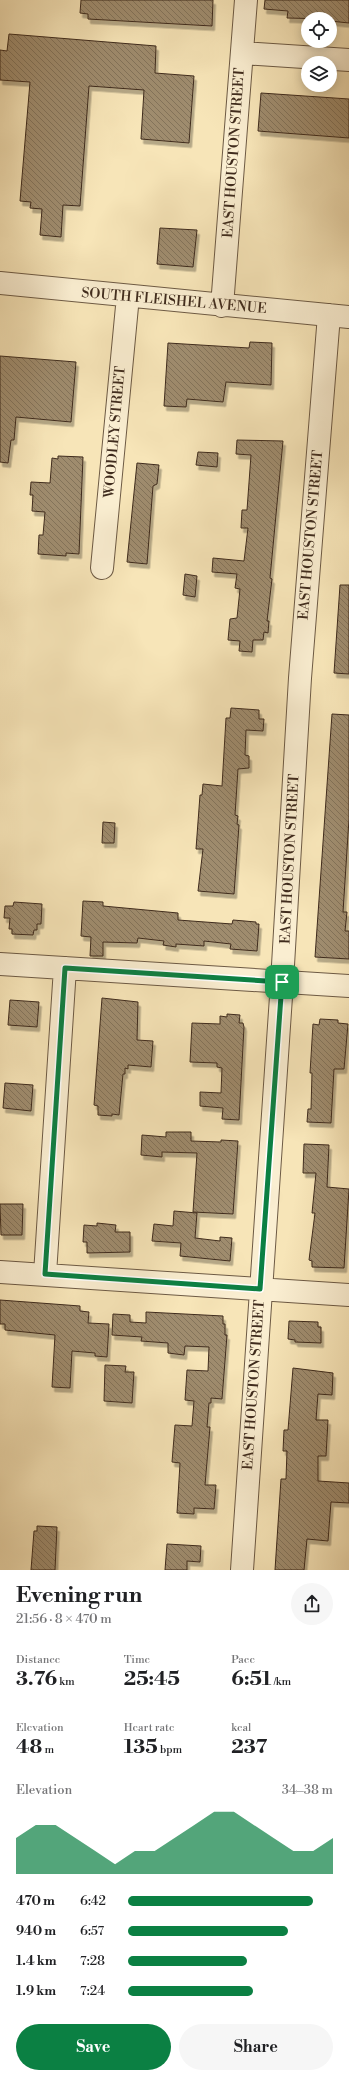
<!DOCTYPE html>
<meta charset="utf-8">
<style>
:root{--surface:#fff;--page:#f6f6f6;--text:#202124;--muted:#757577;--accent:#0b8043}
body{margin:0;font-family:"Libre Bodoni",serif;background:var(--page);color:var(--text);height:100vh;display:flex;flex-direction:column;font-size:15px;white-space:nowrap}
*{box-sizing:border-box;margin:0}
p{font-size:13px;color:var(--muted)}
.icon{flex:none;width:22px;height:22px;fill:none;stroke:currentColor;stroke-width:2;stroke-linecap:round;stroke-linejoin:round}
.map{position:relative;height:1570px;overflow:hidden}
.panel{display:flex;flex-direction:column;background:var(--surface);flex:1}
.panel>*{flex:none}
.buttons{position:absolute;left:301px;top:12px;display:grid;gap:8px}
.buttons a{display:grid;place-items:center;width:36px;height:36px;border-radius:50%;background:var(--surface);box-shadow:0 2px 10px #0003;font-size:20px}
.pin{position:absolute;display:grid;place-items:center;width:34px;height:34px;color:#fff;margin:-17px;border-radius:8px;box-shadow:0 2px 6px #0006}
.round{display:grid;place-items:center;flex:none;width:42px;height:42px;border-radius:21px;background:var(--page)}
.overview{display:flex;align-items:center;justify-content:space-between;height:68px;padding:0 16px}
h1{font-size:22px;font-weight:700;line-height:30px}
.metrics{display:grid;grid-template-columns:repeat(3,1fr);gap:6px;height:68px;padding:4px 16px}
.metrics div{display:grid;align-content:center}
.metrics b{font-size:20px;font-weight:700}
.metrics small{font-size:11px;font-weight:400}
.metrics p{font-size:11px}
.chart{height:112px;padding:8px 16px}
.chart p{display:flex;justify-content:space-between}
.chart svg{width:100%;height:72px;margin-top:4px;fill:var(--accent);opacity:.7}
.button{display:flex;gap:8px;margin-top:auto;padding:8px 16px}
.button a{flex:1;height:46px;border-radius:24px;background:var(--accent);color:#fff;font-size:16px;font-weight:700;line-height:46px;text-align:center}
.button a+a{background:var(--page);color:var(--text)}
ul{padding:0 16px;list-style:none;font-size:13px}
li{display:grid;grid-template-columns:64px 48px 1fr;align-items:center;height:30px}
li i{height:10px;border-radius:5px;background:var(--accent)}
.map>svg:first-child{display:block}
</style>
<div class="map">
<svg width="349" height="1570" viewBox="0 0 349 1570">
<defs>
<pattern id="building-back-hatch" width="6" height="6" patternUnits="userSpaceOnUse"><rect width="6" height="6" fill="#9f8c6e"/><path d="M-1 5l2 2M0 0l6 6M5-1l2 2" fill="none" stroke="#83735a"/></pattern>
<filter id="shadow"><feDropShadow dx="2.5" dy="4.5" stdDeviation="0" flood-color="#0004"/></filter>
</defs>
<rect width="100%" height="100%" fill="#f7e5b8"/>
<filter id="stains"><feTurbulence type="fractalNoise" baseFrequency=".005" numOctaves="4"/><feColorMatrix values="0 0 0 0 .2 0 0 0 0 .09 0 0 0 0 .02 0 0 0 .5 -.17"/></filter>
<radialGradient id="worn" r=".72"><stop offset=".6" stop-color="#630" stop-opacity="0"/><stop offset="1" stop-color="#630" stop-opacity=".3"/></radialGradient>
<!-- building -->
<path fill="url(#building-back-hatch)" stroke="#3f2b1d" filter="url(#shadow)" d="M81,0H213L212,26L88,19V14L80,13Z
M265,0H349V23L330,21V19L287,18L288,11L264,9Z
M9,34L156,46L155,73L194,76L189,143L141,139L144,90L89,86L80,206L63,205L61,237L40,235L42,209L30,208L31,202L20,201L30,82L0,80V50L7,51Z
M261,93L349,99V138L258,131Z
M160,228L197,230L193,267L157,264Z
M250,342L272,343L271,385L226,382L223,402L187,399L186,407L164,406L168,343L249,348Z
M0,356L76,362L71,422L16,417L14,440H11L8,463L0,462Z
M237,440L283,441L270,578L272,579L267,621H269L268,633L264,632L263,640H253L252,652L239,651L240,641L228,640L230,619L237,618L240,589L235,588L237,574L212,572L213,558L244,561L248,528H241L242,510H247L251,455L236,454Z
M198,452L218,453L217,467L196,465Z
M58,456L83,457L79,554L66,553V556L38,554L39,535H43L45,512L32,511L33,495H30L31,482L50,483L52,458L58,459Z
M137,463L159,465L157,484L153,486L147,564L127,562Z
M185,574L197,576L195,597L183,595Z
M340,585H349V674L334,673Z
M231,708L259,710V719H264L263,731L246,730L245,755L249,756V768L238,769L235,815L238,816L237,824L239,825L234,894L198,891L203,849H196L200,795H202L203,784L222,786L226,718H230Z
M332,714L349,715V819L343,912H347L345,931H349V959L315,957Z
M103,822L115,823L114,843H102Z
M83,901L103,902V906L178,913V920L232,924L233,920L256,922V924H259L257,951L230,949L231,944L204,941V946L176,944V947L163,945L164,941L138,938L137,943L103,942V956H90L91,937L81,936Z
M14,902L42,904L41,924H37V930H34L33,935L12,934V929H9L10,918H4L5,906H13Z
M102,998L138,1002L137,1040L153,1041L151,1067L128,1065V1069L125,1068V1074H123L119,1115L112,1114V1116L98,1115V1106L94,1105Z
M10,1000L39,1002L37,1027L8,1025Z
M227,1014L240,1015L239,1023H243L244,1027L239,1120L222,1119L223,1108L200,1106V1092L221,1093L222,1068L217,1067V1063L190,1062L192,1023L220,1024V1016L227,1017Z
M320,1019L338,1020V1023L348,1024L344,1069H334L331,1123L307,1122L308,1109H311L312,1073H310L313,1024L319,1025Z
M5,1083L33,1085L31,1111L3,1108Z
M166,1132H191V1141L221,1142V1140L238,1141L233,1214L193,1212L197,1153L162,1152V1157L141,1155L142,1135L166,1137Z
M304,1144L329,1145L327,1187L349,1189L344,1268L312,1267V1261L309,1260L315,1213H312L316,1173H303Z
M0,1204H23L22,1235H1Z
M174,1211L197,1213L195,1238L220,1241V1237L232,1238L230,1261L180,1256L181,1243L152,1241L154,1224L173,1226Z
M97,1223L116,1225L115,1232H130V1252L87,1253V1242H83L84,1225L97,1226Z
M0,1300L80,1306V1311L89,1312L88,1323L109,1324L107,1357L95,1356V1353L72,1351L70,1388L52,1387L55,1335L5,1330V1324H0Z
M146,1312L223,1316V1324H225V1335H227L222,1399L211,1398V1403H209L207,1427H210L205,1485H216L214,1509L194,1508V1514L177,1513L180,1463L172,1462L175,1425L192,1426L194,1401L185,1400L187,1370L208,1371L209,1347L185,1346L184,1355L168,1353V1343L141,1341L142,1337L112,1335L113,1314L130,1315V1322L146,1323Z
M289,1321L318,1322V1327H321V1343L295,1342V1340L288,1339Z
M105,1365L126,1366L125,1372H134L132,1403L104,1401Z
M293,1368L333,1373L332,1395L318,1394L316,1420H328L326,1456H318V1481L349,1483V1503L331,1502L328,1541L307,1539L304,1570H275L281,1479H286L287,1451H283L284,1430H288Z
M37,1526L57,1527L55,1570H31L34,1531H37Z
M167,1544L201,1546L200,1562L187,1561V1570H165Z"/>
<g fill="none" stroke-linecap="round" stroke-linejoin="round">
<!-- minor casing -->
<g stroke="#6d5a44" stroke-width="24">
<path id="minor" d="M242,53L349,60
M0,283L349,317
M222,306L246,0
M102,568L128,296
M0,964L349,986
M0,1272L349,1295
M45,1274L65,968
M242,1570L282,982L300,678L329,315"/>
</g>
<!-- minor -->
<use href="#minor" stroke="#faeed1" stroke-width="22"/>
</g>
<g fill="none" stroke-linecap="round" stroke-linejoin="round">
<!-- route casing -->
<g stroke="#fff" stroke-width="8">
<path id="route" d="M65,968L282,982L260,1289L45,1274Z"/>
</g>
<!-- route -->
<use href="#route" stroke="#0b8043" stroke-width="5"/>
</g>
<g text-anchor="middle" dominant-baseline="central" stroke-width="3" stroke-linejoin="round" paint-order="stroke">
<!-- street labels -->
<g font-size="14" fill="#3f2b1d" stroke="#faeed1">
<text transform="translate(234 153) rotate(-86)">EAST HOUSTON STREET</text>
<text transform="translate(174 301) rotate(5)">SOUTH FLEISHEL AVENUE</text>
<text transform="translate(115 432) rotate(-85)">WOODLEY STREET</text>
<text transform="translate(311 535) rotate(-85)">EAST HOUSTON STREET</text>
<text transform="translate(290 859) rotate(-87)">EAST HOUSTON STREET</text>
<text transform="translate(254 1385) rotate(-86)">EAST HOUSTON STREET</text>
</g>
</g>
<rect width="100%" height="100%" filter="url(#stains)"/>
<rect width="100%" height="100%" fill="url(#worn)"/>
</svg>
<div class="buttons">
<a><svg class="icon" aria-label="locate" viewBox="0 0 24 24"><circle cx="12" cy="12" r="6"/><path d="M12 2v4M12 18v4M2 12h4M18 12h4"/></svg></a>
<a><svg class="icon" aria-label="layers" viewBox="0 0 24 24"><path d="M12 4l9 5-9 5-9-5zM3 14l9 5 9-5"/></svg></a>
</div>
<div class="pin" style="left:282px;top:982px;background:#1e9e55"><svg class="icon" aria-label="arrive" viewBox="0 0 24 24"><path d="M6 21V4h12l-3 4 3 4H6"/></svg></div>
</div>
<section class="panel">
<div class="overview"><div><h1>Evening run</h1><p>21:56 · 8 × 470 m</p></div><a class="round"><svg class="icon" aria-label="share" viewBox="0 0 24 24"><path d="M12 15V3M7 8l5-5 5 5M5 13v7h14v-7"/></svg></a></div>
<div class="metrics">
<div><p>Distance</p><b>3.76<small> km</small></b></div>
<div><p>Time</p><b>25:45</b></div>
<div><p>Pace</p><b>6:51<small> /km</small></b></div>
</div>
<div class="metrics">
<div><p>Elevation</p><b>48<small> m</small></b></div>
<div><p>Heart rate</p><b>135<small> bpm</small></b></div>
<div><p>kcal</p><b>237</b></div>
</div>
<div class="chart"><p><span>Elevation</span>34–38 m</p>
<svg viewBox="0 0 160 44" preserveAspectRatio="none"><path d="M0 44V22L10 14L20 14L30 22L40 30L50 38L60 30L70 30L80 22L90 14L100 6L110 6L120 14L130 22L140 30L150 30L160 22V44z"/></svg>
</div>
<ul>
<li><b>470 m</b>6:42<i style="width:90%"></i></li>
<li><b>940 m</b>6:57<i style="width:78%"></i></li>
<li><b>1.4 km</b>7:28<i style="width:58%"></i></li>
<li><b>1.9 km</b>7:24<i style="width:61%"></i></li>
</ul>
<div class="button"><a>Save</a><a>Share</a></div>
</section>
